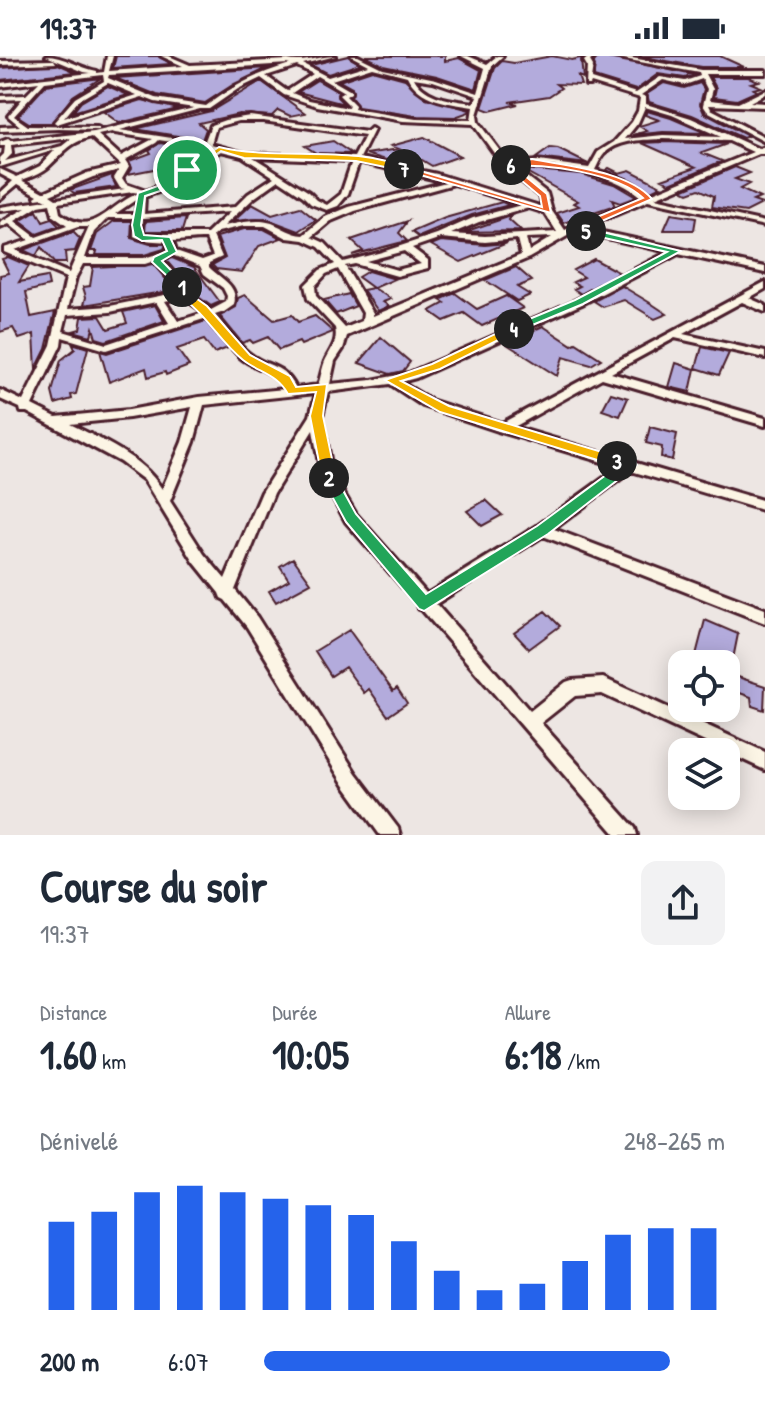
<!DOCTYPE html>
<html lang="fr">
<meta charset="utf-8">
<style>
:root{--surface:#fff;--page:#f2f2f3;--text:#1f2937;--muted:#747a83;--accent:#2563eb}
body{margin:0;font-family:"Patrick Hand",sans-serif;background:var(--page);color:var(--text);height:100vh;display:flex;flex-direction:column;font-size:30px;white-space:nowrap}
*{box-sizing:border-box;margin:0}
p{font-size:26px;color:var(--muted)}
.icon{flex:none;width:44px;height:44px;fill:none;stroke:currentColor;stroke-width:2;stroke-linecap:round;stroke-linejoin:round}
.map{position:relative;height:779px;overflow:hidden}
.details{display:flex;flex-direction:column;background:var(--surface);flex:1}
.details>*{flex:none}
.fabs{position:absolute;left:668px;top:594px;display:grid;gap:16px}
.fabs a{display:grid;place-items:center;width:72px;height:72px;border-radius:16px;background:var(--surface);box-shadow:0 4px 20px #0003;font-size:40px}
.pin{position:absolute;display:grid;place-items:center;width:68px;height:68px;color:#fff;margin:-34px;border:4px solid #fff;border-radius:50%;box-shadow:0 2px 8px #0007}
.km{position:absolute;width:40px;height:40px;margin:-20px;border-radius:50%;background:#222;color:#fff;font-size:22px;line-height:40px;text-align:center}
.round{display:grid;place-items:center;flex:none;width:84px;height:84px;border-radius:16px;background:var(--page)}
.overview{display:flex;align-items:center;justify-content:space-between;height:136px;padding:0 40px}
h1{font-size:44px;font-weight:700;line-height:60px}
.stats{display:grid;grid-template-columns:repeat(3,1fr);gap:12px;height:136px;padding:8px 40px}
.stats div{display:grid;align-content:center}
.stats b{font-size:40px;font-weight:700}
.stats small{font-size:22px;font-weight:400}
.stats p{font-size:22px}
.chart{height:224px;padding:16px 40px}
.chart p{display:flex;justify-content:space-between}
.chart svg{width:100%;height:144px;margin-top:8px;stroke:var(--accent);stroke-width:6}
ul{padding:0 40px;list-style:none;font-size:26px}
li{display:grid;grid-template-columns:128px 96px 1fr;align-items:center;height:60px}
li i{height:20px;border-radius:10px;background:var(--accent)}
.status{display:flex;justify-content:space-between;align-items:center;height:56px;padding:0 40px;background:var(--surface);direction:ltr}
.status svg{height:22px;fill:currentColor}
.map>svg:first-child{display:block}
</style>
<div class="status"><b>19:37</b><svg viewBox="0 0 49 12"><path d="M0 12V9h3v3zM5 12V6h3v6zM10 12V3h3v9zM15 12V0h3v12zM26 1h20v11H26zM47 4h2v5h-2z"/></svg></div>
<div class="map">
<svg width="765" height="779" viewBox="0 0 765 779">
<rect width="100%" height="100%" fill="#ede6e3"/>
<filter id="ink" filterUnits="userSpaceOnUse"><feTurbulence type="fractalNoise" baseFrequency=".0125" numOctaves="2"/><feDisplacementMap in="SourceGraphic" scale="16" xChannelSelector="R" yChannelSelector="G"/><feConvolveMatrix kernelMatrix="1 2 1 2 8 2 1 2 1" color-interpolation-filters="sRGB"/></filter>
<g filter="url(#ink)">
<!-- building -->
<path fill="#b3abdc" stroke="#4a1f2b" stroke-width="2" d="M116,0H158L171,8L113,12Z
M348,0L360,8L328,18L311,9Z
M365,0H445V5L459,2L481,14L476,33L437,20L383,9Z
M552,0L572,4L584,1L581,4L583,22L578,20L581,29L556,28L561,32L549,40L509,46L518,48L490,55L482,52L495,12L502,5L514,7Z
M599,0H605L693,19L685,22L658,18L636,34L594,21V6Z
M638,0H720L744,11H701Z
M58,8L76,16L0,24V12Z
M268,12L234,28L205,47L157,39L115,22Z
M372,14L405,23L426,42L470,54L469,56L455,61L416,60L358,51L351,41L352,32L339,25Z
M710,21H748L759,25L751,27L761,31L753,33L757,35L737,44L714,41L716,32Z
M101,22L73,40L52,67H29L18,60L46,29Z
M317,24L338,36L337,41L344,48L298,36Z
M261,25L305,57L290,60L278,54L272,60L239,58L199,67L206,73L202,84L135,73L211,55Z
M664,27L684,32L700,27L704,33L700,48L704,57L748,80L743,82L692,59L649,46L647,38Z
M108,30L128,39L73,56L81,46Z
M142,44L178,53L119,67L104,56Z
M647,55L671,62L706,77L663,76L633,79L647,75L639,70L659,64L645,59Z
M424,81L460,100L432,110L422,104L398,107L394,103L386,104L366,98L399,93L391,90Z
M333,85L352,98L316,97L305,90Z
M663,86L727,88L702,97L722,105L670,127L662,123L696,111L642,87Z
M160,87L206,95L186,101L179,98L158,101L164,111L128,118L132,112L129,105L151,97L149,94Z
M550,92L558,93L588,108L536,102Z
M735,111L750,117L735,123L749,128L740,133L760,142L753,145L762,148L746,156L712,151L714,140L699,133L688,137L682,134Z
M609,112L619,117L630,114L661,130L649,136L631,124L606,114Z
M521,113L581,118L614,128L636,141L620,147L612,144L615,150L564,167L557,157L579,150L574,147L578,145Z
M112,119L116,131L74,137L70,134Z
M502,146L509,149L472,159L419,181L412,176L445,162Z
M252,148L272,159L300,151L316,164L299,175L267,163L234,165Z
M37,155L43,166L52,163L59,170L37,178L20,165Z
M671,158L696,162L694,174H664Z
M511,160L509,164L521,175L464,176Z
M186,162L182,175H145L146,165Z
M114,165H132L131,182L150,188H166L164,193L144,199H96L97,195H91L97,178Z
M408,165L399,177L407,185L352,199L363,195L351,184Z
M244,173H264L281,182L259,190L242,216L216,213L212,209L225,202L217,181Z
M73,176L80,183L75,195L65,196L66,207H54L41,191L36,200L23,194Z
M441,185L485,189L507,187L461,206L431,189Z
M8,201L29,210L19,226L47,221L49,230L26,236L31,261L55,256L46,293L36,313L34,278L19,283L13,272L0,276V219L9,217L2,203Z
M172,202L194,211L220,246L211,250L190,235L166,204Z
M594,203L620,217L581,238L574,233L580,230L573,226L584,221L573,214Z
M153,208L175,234L84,249L86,241L83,231L90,230L93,211Z
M516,211L532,225L517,231L530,239L517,245L485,224Z
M368,215L395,223L374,232L391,243L383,246L389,250L378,255L363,234L373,232L358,221Z
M622,230L652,248L667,258L655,263L624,244L603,251L594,245Z
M455,237L477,253L506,240L523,252L482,270L464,257L444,265L430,255L445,247L440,244Z
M349,238L356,250L336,258L324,244Z
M245,239L274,264L292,259L298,266L315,260L333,276L301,289L299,286L279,294L268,281L253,287L250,284L242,287L220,260L236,251L238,242Z
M155,249L164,265L106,285L96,282L93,272L91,280L73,275L80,273L82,261L100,260L108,273L127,267L123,256Z
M206,265L228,292L214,297L204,284L177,293L189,310L166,319L165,316L148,321L146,312L109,326L100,295L107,297Z
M543,270L572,289L576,287L601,303L591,309L563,301L557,320L505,287Z
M381,281L410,306L403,315L390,318L359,307Z
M72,287L88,292L76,338L71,339L72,343L55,348L52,336L61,304L75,293Z
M702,291L729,297L719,319L696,312Z
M676,307L695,313L690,336L669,331Z
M611,337L628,342L620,360L602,354Z
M650,371L677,378L672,404L661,401L662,391L646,387Z
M486,444L502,459L482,470L467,455Z
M293,502L311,527L276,546L269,535L289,524L280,510Z
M545,555L560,570L529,593L514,577Z
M705,564L738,578L732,608H703L705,602L696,599Z
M349,574L393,635L397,632L407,647L388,660L369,633L364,637L345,611L331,620L315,595Z
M726,617L765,630L764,654L752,650L751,641L726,632Z"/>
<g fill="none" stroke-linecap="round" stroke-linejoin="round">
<!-- street casing -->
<g stroke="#4a1f2b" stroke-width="6">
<path id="street" d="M46,0C64,0 80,12 97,15V17L104,16L107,0H113L109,15L183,10L161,0H169L190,9L288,4C303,8 320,0 336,0L303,8L328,21L368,9L351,0H358L382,12L436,23L478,37L485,12L461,0H468L487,8L497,0H503L492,10L477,59L478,66L509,107L539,105L589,112L598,96L614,86L632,66L638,55L640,42L591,27L590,29H586L587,10L584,5L590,0H596L590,5L593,10L591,23L636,37L660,21L685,25L700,20L699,17L608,0H620L701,14H765V18H705L713,33L710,44L738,47L765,34V38L750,46L765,47V51L709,49L711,53L765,81V86L707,55L703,49L707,33L702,23L685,29L663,24L641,39L646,41V48L691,62L759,93L765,91L764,98H759L655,142L765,166V170L648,145L584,172L765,211V217L678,198L582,248L416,322L401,326L431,344L502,367L765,226V233L749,242L765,249V256L742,246L683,278L765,296V302L675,282L611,317L765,362V370L602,322L514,371L765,445V455L631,415L554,473L765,553V567L543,480L436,548L530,655L566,626L572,624L603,622L765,696V714L602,638L575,640L541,667L635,772L637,779H616L422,554L419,553L417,548L346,466L321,419L313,374L274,437L235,534L257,561L356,717L398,772L400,779H380L344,729L247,571L225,544L221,542L219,537L194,506L144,424L120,406L27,356H21L20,352L0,343V334L23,345L51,289L66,222L4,196V192L29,184L9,168L0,172V167L26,152L0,155V151L47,144L43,142L36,143L35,141L38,139L18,128L0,143V137L13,125L0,118V113L17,121L40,110L55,94L0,111V102L4,98L5,90H0V86L8,83L11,85L94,76L194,52L155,46L142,41L57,68L54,66L75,42L104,25L103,19L45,26L14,60L28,70L97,71L99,72V74L59,73L0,75V71L20,70L8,60L22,43L0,44V40L26,39L39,26L0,31V27L91,17L84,16ZM288,8H290C259,17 232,30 206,50L156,42L108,22L109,19ZM297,10L313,18L287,35L266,20ZM372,11L407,20C419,45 449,47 473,51L471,64L416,63L354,53L355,49L346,40L351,37V35L332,24ZM317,20L344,36L339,39L349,49L348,52L309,44L292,37ZM261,22L284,39L317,50L403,65L473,68L504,111L540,140L543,151L437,118L360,102L374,74L371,72L367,76L250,60L225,64L211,69L204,87L120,74L200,53H209L238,33ZM414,22L433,25L477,40L474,47C453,44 425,43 414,22ZM108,27L137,39L64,62L79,44ZM645,51L672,59L721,81L663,79L625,83L638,67ZM238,65H263L365,80L354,101L244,97L211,88L216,71ZM112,76L115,77L153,83L121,100L98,79ZM91,81L121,109L87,117L44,136L22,124C30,121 41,117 47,112C64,97 68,87 91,81ZM72,82L62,90L5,105L12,98L11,89ZM663,83L729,85L753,96L648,139C633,125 615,119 595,114C598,108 601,101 605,97C620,83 644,84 663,83ZM159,84L214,93L163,128L146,135L126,128L122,122L129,110L125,104L156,87ZM221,95L242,100L274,121L248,138L235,151L144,158L145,141L169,132ZM253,101L352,105L341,138L327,149L317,144L309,136ZM359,106L446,126L349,151L325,161L304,179C291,178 284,172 272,167C257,162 239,167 224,170L254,142L279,124L303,140L311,148L327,154L338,150L348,138ZM513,110C550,106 615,116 642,142L565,174L552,155L547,137ZM119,114L114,122L120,132L125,133L56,143L50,139L93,121ZM454,128L521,149L473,162L437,178L382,196L343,206L325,187L312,181L331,165L355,155ZM133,136L139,137C106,150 94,183 60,157L58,147ZM137,144L136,158H115L134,145ZM50,148L53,160L67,170L36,181L15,165L39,150ZM529,152L545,157L557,176L485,180L451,178L479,166ZM230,156L207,178H142L143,162ZM108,162H135L134,180C153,190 184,183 206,183L213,200L202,204L176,195L174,189L171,188L167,191V195L144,202H85L94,176ZM244,170H265L287,182L304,184L319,191L335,208L320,214L305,229L308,243L335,272C338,285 332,292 326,303C322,311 321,321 318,329L296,332C283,307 268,312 250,298C238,290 225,270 215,259L224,256L234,249C239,229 220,223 209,211V207L222,201L213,180L218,176ZM78,171H89L69,217L15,194ZM576,175L668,196L576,244L409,317L372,324L330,328L335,305L343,293L347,280L529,202ZM552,181L529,195L526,182ZM441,182L485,186L517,183L521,199L373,260V257L345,210L355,208L397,220L428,212V204L412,192ZM404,195L421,208L397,214L366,205ZM172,199L200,210L204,218L223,232L227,240L226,246L211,254L188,237L185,229L161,202ZM154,205L178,232L179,236L110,250L68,253L76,221L83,208H145ZM338,213L363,257L362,265L345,272L316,240L315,230L326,218ZM182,241L201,254L203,257L178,265L165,245ZM156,246L169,267L106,288L63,275L67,259L110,256ZM207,262C218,274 228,289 240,301C254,314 276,313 285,333L199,341L129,354L56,361L32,349L61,289L62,281L106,294ZM390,328L423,350L498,375L619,411L537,470L427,538L356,458L333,419L322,360L328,336ZM316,337L310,360L262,436L225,523L204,498L170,445L194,386L204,349ZM192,351L182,386L162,433C142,401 102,384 70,368L129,362Z
M54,4L56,7L0,9V5Z"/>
</g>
<!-- street -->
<use href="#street" fill="#fcf5e5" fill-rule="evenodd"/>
</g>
</g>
<!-- split-1 -->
<path fill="#22a559" stroke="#fff" stroke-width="2" d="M184,113L191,114L169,132L145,140L141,169L144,179L170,181L177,196L162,205L187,231L182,234L152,206L154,201L167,195L162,184L142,185L134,180L132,169L138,137L163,128Z"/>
<!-- split-2 -->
<path fill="#f5b400" stroke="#fff" stroke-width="2" d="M179,229H186L189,237L207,250L250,299L290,320L296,331L327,328L323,360L336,422L334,426L329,427L322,422L310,360L316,336L288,338C277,318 260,317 243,304C220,286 207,259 180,240Z"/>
<!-- split-3 -->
<path fill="#22a559" stroke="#fff" stroke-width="2" d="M617,400L635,405L637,409L548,478L424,555L419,553L346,466L322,422L329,417L334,418L356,458L426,538L537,470L618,410L611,405Z"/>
<!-- split-4 -->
<path fill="#f5b400" stroke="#fff" stroke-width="2" d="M510,271L520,273L440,313L401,325L449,350L622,402V409L617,410L440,356L385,324L432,308Z"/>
<!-- split-5 -->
<path fill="#22a559" stroke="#fff" stroke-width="2" d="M586,172L681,195L583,248L518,275H510V271L575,244L667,196L582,177Z"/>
<!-- split-6 -->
<path fill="#f0652b" stroke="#fff" stroke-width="2" d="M532,103C567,110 628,115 652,143L586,172L589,177L573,175V171L643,142C619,118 543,106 511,111L507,109Z"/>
<!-- split-7 -->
<path fill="#f0652b" stroke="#fff" stroke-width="2" d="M514,107L513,110L547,138L551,157L400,113L407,111L542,151L540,140L503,109Z"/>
<!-- split-8 -->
<path fill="#f5b400" stroke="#fff" stroke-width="2" d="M219,91C277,105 358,88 408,113L404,115L356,105L244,102L221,95L190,116L183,114Z"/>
</svg>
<div class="fabs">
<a><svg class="icon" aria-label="locate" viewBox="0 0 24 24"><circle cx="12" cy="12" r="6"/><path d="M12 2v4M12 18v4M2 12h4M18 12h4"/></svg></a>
<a><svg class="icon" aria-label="layers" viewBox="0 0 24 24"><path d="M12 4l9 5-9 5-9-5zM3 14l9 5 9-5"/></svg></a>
</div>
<div class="pin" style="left:187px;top:114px;background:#1e9e55"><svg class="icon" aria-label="arrive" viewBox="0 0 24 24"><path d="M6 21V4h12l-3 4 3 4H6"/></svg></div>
<b class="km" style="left:182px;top:231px">1</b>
<b class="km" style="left:329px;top:422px">2</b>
<b class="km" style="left:617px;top:405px">3</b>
<b class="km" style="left:514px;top:273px">4</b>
<b class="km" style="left:586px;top:175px">5</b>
<b class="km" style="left:511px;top:109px">6</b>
<b class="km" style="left:404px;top:113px">7</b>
</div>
<section class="details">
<div class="overview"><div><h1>Course du soir</h1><p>19:37</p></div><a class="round"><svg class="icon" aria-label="share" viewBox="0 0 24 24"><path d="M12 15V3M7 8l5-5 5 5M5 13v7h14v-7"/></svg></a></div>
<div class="stats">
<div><p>Distance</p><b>1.60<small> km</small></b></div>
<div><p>Durée</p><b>10:05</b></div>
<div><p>Allure</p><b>6:18<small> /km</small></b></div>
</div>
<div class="chart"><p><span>Dénivelé</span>248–265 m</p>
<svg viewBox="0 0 160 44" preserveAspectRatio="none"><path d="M5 44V17M15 44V14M25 44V8M35 44V6M45 44V8M55 44V10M65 44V12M75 44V15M85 44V23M95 44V32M105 44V38M115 44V36M125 44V29M135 44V21M145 44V19M155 44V19"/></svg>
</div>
<ul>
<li><b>200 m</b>6:07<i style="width:88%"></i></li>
</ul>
</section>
